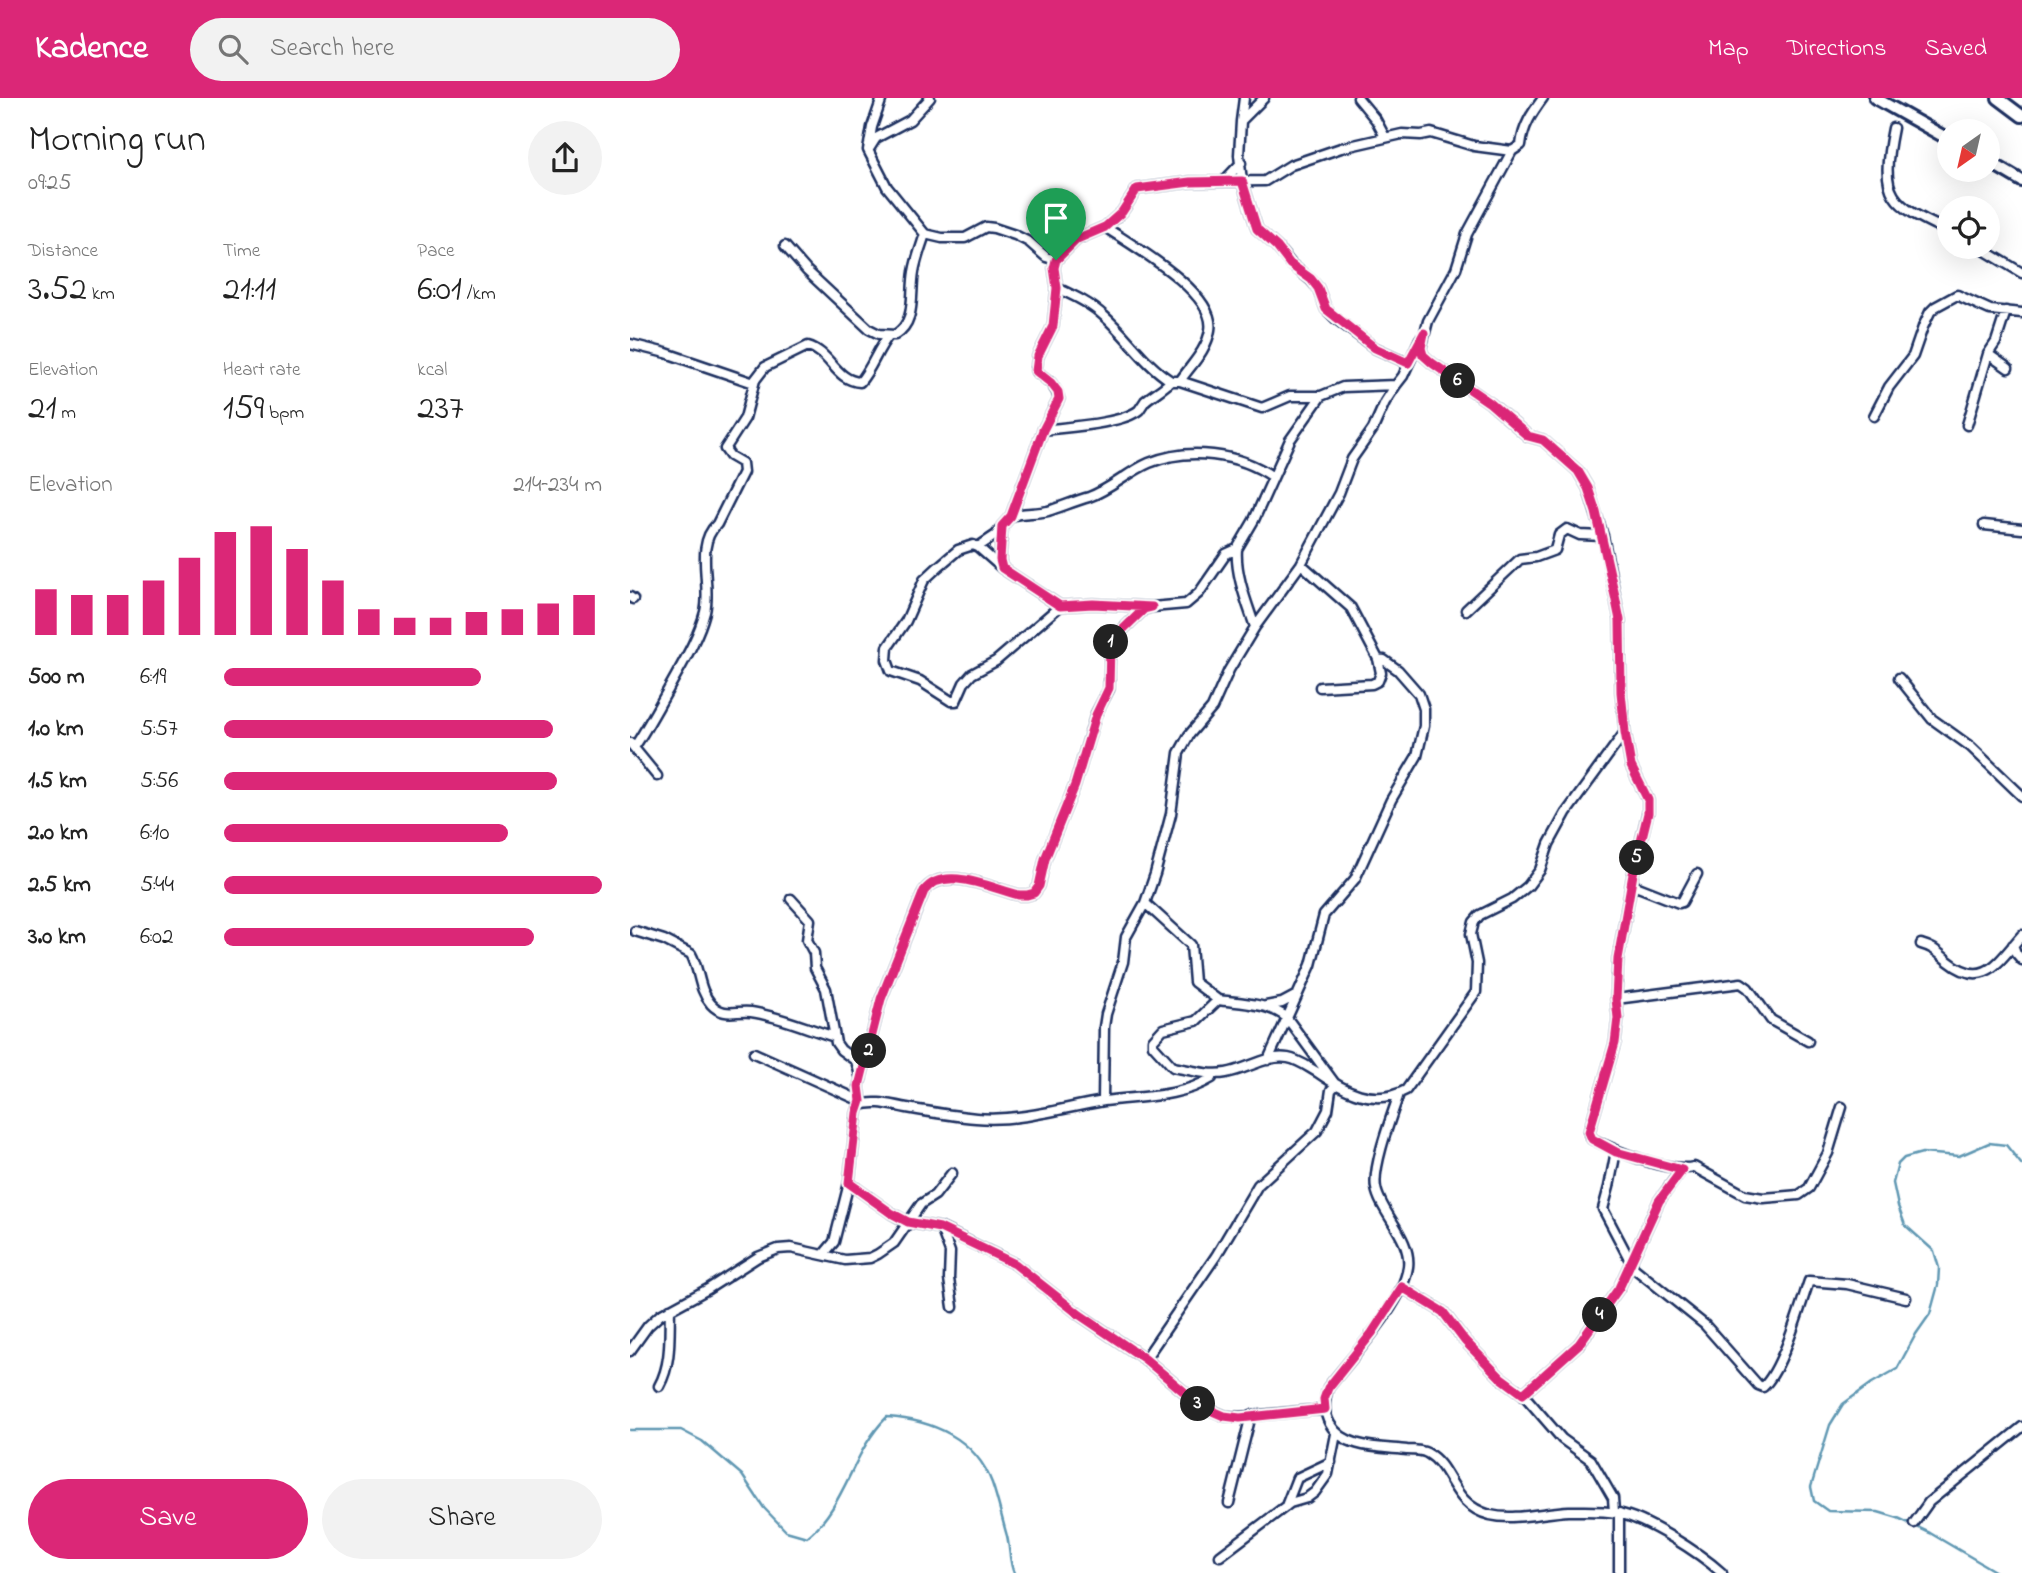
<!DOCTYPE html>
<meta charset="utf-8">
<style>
:root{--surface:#fff;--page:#f2f2f2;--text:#222;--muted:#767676;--accent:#db2777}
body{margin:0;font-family:"Indie Flower",sans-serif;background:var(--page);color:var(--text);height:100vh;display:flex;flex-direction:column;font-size:26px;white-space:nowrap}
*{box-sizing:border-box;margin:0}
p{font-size:23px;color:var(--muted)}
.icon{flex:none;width:38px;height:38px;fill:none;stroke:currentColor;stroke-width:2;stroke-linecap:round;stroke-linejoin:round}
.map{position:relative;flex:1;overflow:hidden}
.side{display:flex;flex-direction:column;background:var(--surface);width:630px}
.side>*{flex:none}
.needle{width:46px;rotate:214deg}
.controls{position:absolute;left:1307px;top:21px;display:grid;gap:14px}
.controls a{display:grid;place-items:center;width:63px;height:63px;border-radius:50%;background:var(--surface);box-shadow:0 7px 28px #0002;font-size:35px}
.pin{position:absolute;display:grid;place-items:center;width:60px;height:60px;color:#fff;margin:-72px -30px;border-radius:50% 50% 50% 0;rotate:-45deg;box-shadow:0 0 7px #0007}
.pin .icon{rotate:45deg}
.km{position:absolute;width:35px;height:35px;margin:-18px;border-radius:50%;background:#222;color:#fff;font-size:19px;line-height:35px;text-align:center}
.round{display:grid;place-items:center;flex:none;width:74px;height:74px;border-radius:37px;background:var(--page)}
.head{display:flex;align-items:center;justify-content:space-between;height:119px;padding:0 28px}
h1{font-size:38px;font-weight:600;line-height:52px}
.metrics{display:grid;grid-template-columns:repeat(3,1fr);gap:10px;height:119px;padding:7px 28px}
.metrics div{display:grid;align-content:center}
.metrics b{font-size:35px;font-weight:600}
.metrics small{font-size:19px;font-weight:400}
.metrics p{font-size:19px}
.chart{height:196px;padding:14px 28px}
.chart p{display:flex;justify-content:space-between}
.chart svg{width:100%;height:126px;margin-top:7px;stroke:var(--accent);stroke-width:6}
.primary-button{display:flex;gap:14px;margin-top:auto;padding:14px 28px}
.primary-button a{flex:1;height:80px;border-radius:42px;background:var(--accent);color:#fff;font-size:28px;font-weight:600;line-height:80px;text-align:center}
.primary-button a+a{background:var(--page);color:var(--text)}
ul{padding:0 28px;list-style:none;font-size:23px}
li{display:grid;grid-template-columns:112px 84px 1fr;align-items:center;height:52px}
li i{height:18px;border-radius:9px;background:var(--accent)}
header{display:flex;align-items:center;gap:42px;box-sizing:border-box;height:98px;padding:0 35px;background:var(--accent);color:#fff}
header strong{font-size:33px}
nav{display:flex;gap:38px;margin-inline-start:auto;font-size:24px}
.search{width:490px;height:63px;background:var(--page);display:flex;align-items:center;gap:18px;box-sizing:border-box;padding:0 24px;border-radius:38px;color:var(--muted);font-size:26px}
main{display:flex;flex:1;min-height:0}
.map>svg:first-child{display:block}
</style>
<header>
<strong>Kadence</strong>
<div class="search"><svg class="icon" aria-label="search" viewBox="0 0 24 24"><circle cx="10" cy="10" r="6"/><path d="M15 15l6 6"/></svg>Search here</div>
<nav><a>Map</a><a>Directions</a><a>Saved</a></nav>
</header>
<main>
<section class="side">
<div class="head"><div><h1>Morning run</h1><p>09:25</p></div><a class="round"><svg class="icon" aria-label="share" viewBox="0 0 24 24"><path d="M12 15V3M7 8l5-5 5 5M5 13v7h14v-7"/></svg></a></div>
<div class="metrics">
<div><p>Distance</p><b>3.52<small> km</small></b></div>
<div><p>Time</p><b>21:11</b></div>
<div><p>Pace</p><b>6:01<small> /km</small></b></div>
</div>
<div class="metrics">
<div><p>Elevation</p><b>21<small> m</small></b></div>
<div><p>Heart rate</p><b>159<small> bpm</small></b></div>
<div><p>kcal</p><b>237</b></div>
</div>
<div class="chart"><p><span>Elevation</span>214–234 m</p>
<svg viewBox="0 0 160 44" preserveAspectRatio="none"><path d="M5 44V28M15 44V30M25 44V30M35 44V25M45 44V17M55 44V8M65 44V6M75 44V14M85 44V25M95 44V35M105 44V38M115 44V38M125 44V36M135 44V35M145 44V33M155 44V30"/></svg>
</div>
<ul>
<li><b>500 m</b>6:19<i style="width:68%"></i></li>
<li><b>1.0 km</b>5:57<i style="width:87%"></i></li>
<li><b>1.5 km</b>5:56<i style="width:88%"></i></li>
<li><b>2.0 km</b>6:10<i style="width:75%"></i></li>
<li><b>2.5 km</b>5:44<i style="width:100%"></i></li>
<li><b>3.0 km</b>6:02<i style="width:82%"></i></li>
</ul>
<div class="primary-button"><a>Save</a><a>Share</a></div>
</section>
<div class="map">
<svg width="1392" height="1475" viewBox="0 0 1392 1475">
<rect width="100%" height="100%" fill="#fff"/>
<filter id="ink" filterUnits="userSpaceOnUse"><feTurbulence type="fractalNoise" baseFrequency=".0143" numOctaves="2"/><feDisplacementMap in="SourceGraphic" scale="14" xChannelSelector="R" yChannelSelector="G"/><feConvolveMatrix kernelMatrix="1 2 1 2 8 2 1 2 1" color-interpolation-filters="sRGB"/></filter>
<g filter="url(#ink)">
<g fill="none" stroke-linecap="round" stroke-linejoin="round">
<!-- stream -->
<path stroke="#6198b3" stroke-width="2.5" d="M0,1332H51L72,1343L112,1377L134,1410L156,1433L177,1439C216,1408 222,1353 257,1319C302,1322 345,1340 362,1385C368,1402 372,1421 377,1438C380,1450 379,1464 384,1475
M1368,1475L1300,1435L1268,1420L1248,1414L1198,1413L1184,1403L1181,1389L1200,1327L1213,1306L1242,1285L1267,1271L1286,1236L1300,1216L1308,1187L1309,1170L1304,1153L1275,1127L1268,1108L1263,1085L1268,1066L1274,1060L1292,1055L1329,1058L1359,1045L1376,1047L1392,1067"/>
<!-- minor casing -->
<g stroke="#1b2f5e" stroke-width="13">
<path id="minor" d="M252,0L242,29L238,52L257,89L295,136L312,140H335L356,129L364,130L385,137L399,144L416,159L426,162
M634,0L611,23L609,57L612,83L627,131L647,149L661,166L681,182L688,190L696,211L705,220L745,250L778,265
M728,0L746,22L755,39
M913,0C902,15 893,28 891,47L882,53L837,136L826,171L798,223L791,250L793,257L802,265L860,305L898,338L913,342L948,373L958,390L973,438L990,522L991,594L995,634L1001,668L1018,702V714L1003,776L988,861L986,901L988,920L985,945L959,1034L962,1041C986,1053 1038,1075 1064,1069L1115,1097L1133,1100L1169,1097L1179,1090L1198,1055L1212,1009
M611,23L614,0
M1263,30C1249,99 1260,106 1320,134
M239,51L246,40L280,22L300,0
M593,84L611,65
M475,129C503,148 587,195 580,232C577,252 561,267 550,283
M155,148L177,173L239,231L249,236L265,237C287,224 280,196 284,174C286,161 291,149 295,136
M1349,149L1392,175
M427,190C444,198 460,205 474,218C498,239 514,266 541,283
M790,241L773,278L766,287L713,289L691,298L660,342L624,422L607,451L596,456L569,495L556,506L522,509L463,506L430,508L372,470L370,462L372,428L381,418L413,332L429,301L427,294L421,285L406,273L408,258L423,228L427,190L424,170L426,162L447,141L475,129L492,114L507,91L560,84L635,83L661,67L711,50L772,36L791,37L801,35L844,48L882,53
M0,246L36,255L124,285
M1358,256L1378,270
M1244,318L1259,289L1283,258L1293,229L1300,214L1305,209L1327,197L1360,212L1392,215
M1337,327L1358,256L1366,244L1376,213
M413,332C435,329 492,326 509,312C511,309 513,306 515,303C523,296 533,291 541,283H550L632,310L660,298H691
M381,418C393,414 406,416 418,413C431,409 445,403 459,399C481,391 498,374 519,365C558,349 609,355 643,379
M1354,427L1392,431
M348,449L366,437L372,429
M671,466L721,510L748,561L751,575L748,583L742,586L690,589
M372,470L348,449L343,447L328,452L308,469L294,482L276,523L258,549L257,562L261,573L290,583L321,603H326L334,585L342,576L366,563L430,508
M0,499L3,501
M836,512L890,461L906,459L925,452L929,437L937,431L950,437L973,438
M625,529L671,466L709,395L722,361L743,331L755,304L766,287
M1269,580L1302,621L1341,649L1392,698
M0,645L27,678
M5,648C17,630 27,611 38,592C51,568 68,541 75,514C82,486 64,448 87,426L113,374L112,365L100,358L95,351L115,320L125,282L135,269L178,248C200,254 206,283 230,284C242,270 247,252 259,237
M1003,787L1049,805L1052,804L1067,776
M161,801L180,822L177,842L184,855L185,870L196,891L206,945L211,952L226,963L231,981
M515,805L561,847L564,884L588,902
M5,833L34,842L61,856C70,872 68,891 81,906C94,920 106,912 121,914C149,918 178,931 205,939
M1291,846C1305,850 1307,854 1318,863C1354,892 1368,864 1392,837
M1383,847L1386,855L1392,862
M986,901L1111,885L1118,890L1141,922L1178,943
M636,908L652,905L667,897
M124,955L231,1003
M638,962L681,867L694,817L725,781L761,702L787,658L794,628V611L789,596L768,572L754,562L748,561
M706,987L657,920C640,905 610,905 588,902L566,923L533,931L523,942V947L543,969C560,972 579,978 596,975C616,972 638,956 658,960C669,962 678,969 687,974C714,993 744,1009 776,992L846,894L847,865L841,836L844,824L850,817L882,801L898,788L910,772L919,746L936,715L995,634
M769,996C762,1017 742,1069 746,1090C750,1114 782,1141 778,1169C772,1208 722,1258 698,1290C694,1302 693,1314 700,1326C714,1351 751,1349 777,1352C783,1352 792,1352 797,1355C823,1369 820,1406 860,1417C885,1423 914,1414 939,1413C954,1413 972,1412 987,1415C1016,1420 1070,1455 1092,1475
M473,1003L474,929L476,916L493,864L496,839L515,805L525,776L541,716L549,655L559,637L582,610L599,572L625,529C617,505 605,476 607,451
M230,1007C247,1002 260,1007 277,1010C300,1014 323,1018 346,1020C390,1024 431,1010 474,1003C511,998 549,1000 582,980
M986,1053L979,1089L973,1111L1004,1170L1075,1227L1128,1287L1133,1289C1152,1272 1170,1209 1179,1183L1217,1186L1276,1200
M219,1085L261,1115L277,1124L311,1130L385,1166L450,1217L515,1261L571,1308L595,1318L610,1319L695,1311
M311,1130L320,1154L319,1181L323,1209
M193,1157L204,1144L219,1085L227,1015L231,1003L229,988L251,901L294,793C314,766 363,791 389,797H397L404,795L409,788L415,761L445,687L466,616L479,591L480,547L483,541L514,511L519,510
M772,1189L813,1214L835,1243L870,1279L893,1296L932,1341L961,1362L983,1400L984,1414
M0,1253L18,1228L30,1217L78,1191L128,1159L148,1151L161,1150L215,1162L240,1160L248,1156L264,1145L291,1106L305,1097L322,1075
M515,1261L586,1158L628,1087L687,1033L698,1012L701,992L706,987
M29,1288C42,1265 39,1237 40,1211
M893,1296L949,1246L989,1190L1029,1103L1052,1071
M599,1405L621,1317
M656,1408L667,1380L701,1364
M1284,1425L1299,1404L1392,1329
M590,1458L660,1405L677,1400L685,1394L698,1376L706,1336
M989,1475V1415"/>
</g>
<!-- highway casing -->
<g stroke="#1b2f5e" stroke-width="16">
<path id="highway" d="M1245,0L1320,42
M1368,0L1392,18
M1358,63L1392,83"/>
</g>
<!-- minor -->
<use href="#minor" stroke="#fff" stroke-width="8"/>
<!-- highway -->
<use href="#highway" stroke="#fff" stroke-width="10"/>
</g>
</g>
<g fill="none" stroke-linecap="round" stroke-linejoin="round" filter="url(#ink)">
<!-- route casing -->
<g stroke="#fff" stroke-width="14">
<path id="route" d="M612,83L627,131L647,149L660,166L681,181L688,190L696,211L745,250L778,265L794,235L791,250L793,257L802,265L860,305L898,338L913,342L948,373L958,390L966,414L985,498L990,522L991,594L995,634L1001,668L1018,702V715L1003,776L988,861L986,901L988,920L985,945L959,1034L962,1041L986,1054L1052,1072L1029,1103L989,1190L949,1246L893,1296L870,1279L835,1243L813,1214L772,1189L742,1235L698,1290L694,1301L695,1311L610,1320L594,1318L571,1308L515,1261L450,1217L385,1166L310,1130L278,1124L261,1115L219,1085L227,1015L231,1003L229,988L251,901L294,793C314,766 363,791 389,797H397L404,795L409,788L415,761L445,687L466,617L479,590L480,547L483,541L514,511L522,509L463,506L430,508L372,470L370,462L372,428L381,418L413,332L429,301L428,294L421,285L406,273L408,258L423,228L427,190L424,170L426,162L447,141L475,129L492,114L507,91L560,84Z"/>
</g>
<!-- route -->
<use href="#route" stroke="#db2777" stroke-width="9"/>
</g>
</svg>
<div class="controls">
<a><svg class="needle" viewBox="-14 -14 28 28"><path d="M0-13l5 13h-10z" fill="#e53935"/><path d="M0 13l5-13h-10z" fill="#767676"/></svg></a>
<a><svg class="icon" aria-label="locate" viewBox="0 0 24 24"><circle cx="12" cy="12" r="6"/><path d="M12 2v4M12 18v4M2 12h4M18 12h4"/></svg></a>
</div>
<div class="pin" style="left:426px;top:162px;background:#1e9e55"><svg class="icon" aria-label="arrive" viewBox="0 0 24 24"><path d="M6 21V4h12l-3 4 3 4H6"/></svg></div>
<b class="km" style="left:481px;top:544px">1</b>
<b class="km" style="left:239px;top:953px">2</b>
<b class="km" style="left:568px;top:1306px">3</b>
<b class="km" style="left:970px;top:1217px">4</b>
<b class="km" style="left:1007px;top:760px">5</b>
<b class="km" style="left:828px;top:283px">6</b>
</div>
</main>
